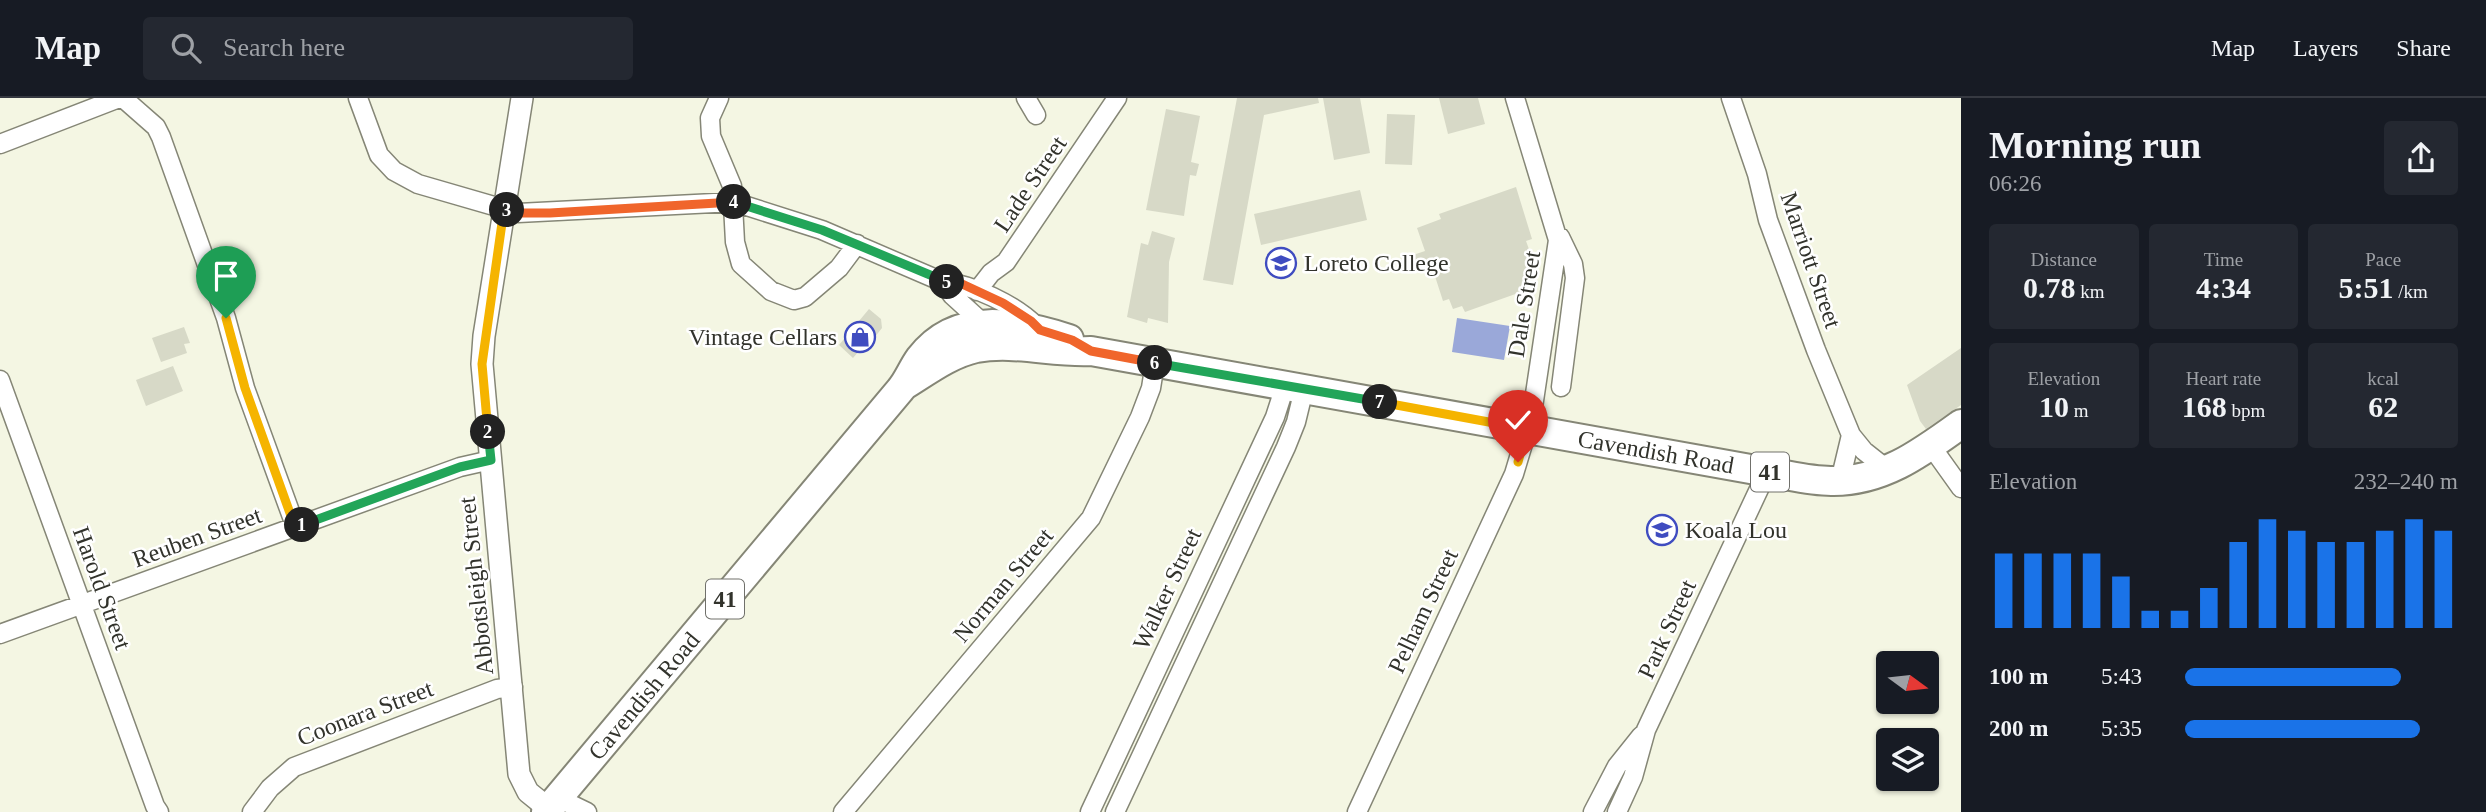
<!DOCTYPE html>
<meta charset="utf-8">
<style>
:root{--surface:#171b24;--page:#242831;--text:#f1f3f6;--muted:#9ea1a6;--line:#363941;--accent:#1a73e8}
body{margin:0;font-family:Georgia,serif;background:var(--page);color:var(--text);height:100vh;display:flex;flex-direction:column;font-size:26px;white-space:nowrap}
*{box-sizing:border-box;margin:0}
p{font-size:23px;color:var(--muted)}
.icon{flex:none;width:38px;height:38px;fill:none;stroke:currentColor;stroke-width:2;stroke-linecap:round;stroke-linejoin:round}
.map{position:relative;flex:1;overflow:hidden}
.sheet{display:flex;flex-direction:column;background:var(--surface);width:525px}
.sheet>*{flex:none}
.needle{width:46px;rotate:105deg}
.fabs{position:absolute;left:1876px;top:553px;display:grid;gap:14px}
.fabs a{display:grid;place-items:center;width:63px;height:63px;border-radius:7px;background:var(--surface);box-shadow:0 2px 5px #0004;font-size:35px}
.pin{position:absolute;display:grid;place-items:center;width:60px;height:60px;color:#fff;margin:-72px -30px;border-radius:50% 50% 50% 0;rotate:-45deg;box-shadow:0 0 7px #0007}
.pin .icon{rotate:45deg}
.km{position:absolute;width:35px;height:35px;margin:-18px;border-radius:50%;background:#222;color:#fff;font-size:19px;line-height:35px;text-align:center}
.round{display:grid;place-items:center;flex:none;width:74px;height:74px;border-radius:7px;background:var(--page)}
.summary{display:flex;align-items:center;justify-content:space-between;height:119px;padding:0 28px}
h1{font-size:38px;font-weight:700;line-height:52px}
.metrics{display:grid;grid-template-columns:repeat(3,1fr);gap:10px;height:119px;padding:7px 28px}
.metrics div{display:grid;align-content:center;border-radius:7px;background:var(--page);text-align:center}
.metrics b{font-size:30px;font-weight:700}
.metrics small{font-size:19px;font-weight:400}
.metrics p{font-size:19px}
.chart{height:196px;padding:14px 28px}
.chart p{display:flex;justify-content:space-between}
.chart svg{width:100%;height:126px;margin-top:7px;stroke:var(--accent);stroke-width:6}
ul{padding:0 28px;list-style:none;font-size:23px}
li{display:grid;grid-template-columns:112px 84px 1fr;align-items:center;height:52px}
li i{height:18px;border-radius:9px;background:var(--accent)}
header{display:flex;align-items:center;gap:42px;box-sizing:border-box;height:98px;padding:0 35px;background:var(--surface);border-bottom:2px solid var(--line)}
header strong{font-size:33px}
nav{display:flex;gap:38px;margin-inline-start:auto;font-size:24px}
.search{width:490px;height:63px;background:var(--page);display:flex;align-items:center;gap:18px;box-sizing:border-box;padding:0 24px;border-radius:7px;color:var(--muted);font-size:26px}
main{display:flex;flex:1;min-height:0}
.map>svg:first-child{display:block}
</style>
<header>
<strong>Map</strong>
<div class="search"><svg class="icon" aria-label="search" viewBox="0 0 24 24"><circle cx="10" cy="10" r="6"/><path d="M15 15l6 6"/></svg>Search here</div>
<nav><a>Map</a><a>Layers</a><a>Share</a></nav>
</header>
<main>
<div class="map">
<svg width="1961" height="714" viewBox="0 0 1961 714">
<rect width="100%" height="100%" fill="#f4f6e3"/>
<!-- water -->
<path fill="#9aa8d9" d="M1457,220L1510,228L1504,262L1452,254Z"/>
<!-- building -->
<path fill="#d7d9c7" d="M1237,0H1318L1319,5L1264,17L1233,187L1203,182Z
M1323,0H1360L1370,55L1334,62Z
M1439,0H1478L1485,26L1448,36Z
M1166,11L1200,18L1191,64L1199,66L1196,78L1190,77L1184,118L1146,112Z
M1387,16L1415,17L1412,67L1385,66Z
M1516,89L1532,141L1526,143L1538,176L1525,180L1528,187L1520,190L1521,194L1465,214L1462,208L1453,211L1449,201L1443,203L1432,169L1418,174L1413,157L1425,153L1417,130L1441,121L1439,116Z
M1360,92L1367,122L1261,147L1254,116Z
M1152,133L1175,140L1169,164L1168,225L1148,220L1147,225L1127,219L1141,145L1148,147Z
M869,211L881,221L882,230L862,255L859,253L853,260L839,247Z
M184,229L190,245L184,246L187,255L161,264L152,240Z
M1961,250V307L1926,331L1920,323L1907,287Z
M173,268L183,293L146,308L136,282Z"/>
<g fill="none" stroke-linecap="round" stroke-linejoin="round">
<!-- minor casing -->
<g stroke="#858676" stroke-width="21">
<path id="minor" d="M123,0L156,29L161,39L226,220L245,290L296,430
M358,0L379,57L394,73L418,86L518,115L734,104L822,132L943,184C972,186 1015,207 1036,228
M719,0L710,20L711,38L732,88L735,144L741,166L771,193L794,202L805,199L839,170L857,146
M1026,0L1036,17
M1731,0L1757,76L1768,122L1816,252L1851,337L1864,353L1888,372
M0,46L119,0
M1560,139L1573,166L1575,180L1561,289
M943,184L952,197L986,228
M977,193L991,175L1006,164L1117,0
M0,282L155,708L159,714
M1931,348L1961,390
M1840,383L1851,337
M0,536L460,369L491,362
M558,700L587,714
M252,714L270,690L294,669L497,591L513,589
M843,714L1091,420L1140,319L1151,290L1155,265
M1090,714L1275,319L1285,288
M1115,714L1286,349L1296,324L1304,291
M1357,714L1514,376L1532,316L1558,142L1515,0
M1593,714L1617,668L1641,638
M1617,714L1633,679L1646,632L1767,374"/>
</g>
<!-- tertiary casing -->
<g stroke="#858676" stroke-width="24">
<path id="tertiary" d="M522,0L484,238L482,266L519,676L528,694L549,711"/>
</g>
<!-- primary casing -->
<g stroke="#858676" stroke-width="32">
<path id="primary" d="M903,288C926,274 949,256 976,250C1014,243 1053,255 1091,253L1767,374C1788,377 1809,383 1831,383C1882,384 1921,355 1961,326
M546,714L900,292C908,283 912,271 920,260C957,211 1019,225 1069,241"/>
</g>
<!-- minor -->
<use href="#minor" stroke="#fff" stroke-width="18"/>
<!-- tertiary -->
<use href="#tertiary" stroke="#fff" stroke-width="21"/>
<!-- primary -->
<use href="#primary" stroke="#fff" stroke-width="28"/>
</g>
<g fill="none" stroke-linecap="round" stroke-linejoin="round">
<!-- split-1 casing -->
<g stroke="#fff" stroke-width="14">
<path id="split-1" d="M226,220L245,290L291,418L296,429L302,427"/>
</g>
<!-- split-2 casing -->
<g stroke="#fff" stroke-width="14">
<path id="split-2" d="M302,427L460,369L491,362L488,334"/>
</g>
<!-- split-3 casing -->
<g stroke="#fff" stroke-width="14">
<path id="split-3" d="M488,334L482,266L504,111L507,112"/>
</g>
<!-- split-4 casing -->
<g stroke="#fff" stroke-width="14">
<path id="split-4" d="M507,112L518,115H550L734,104"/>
</g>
<!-- split-5 casing -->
<g stroke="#fff" stroke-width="14">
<path id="split-5" d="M734,104L822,132L947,184"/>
</g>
<!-- split-6 casing -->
<g stroke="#fff" stroke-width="14">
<path id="split-6" d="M947,184L960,185L1003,205L1031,223L1040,232L1072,242L1091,253L1155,265"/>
</g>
<!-- split-7 casing -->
<g stroke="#fff" stroke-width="14">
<path id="split-7" d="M1155,265L1380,304"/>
</g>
<!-- split-8 casing -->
<g stroke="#fff" stroke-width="14">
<path id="split-8" d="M1380,304L1527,331L1518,364"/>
</g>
<!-- split-1 -->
<use href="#split-1" stroke="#f5b400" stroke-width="9"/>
<!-- split-2 -->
<use href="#split-2" stroke="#22a559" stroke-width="9"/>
<!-- split-3 -->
<use href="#split-3" stroke="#f5b400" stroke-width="9"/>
<!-- split-4 -->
<use href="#split-4" stroke="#f0652b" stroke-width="9"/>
<!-- split-5 -->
<use href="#split-5" stroke="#22a559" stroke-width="9"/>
<!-- split-6 -->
<use href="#split-6" stroke="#f0652b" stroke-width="9"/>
<!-- split-7 -->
<use href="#split-7" stroke="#22a559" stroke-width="9"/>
<!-- split-8 -->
<use href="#split-8" stroke="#f5b400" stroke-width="9"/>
</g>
<!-- icons -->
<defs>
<g id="school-ring" transform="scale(1.575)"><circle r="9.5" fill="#fff" stroke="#3f4cc0" stroke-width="1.5"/><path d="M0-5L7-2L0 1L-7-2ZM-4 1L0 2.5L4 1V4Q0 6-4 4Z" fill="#3f4cc0"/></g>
<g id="shop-ring" transform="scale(1.575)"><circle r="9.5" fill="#fff" stroke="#3f4cc0" stroke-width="1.5"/><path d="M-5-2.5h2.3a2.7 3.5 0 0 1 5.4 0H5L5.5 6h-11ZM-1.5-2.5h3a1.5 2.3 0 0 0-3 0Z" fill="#3f4cc0"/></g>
</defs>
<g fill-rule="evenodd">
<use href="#school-ring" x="1281" y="165"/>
<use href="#shop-ring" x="860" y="239"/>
<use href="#school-ring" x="1662" y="432"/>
</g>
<g text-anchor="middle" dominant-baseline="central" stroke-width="5" stroke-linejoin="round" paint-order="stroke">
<!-- shield labels -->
<g fill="#fff" stroke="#70706b" stroke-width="2">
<rect x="1751" y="354.5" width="38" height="39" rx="5"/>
<rect x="706" y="481.5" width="38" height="39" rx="5"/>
</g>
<g font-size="23" font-weight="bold" fill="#32332c">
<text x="1770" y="374">41</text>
<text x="725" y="501">41</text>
</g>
<!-- street labels -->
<g font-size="24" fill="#32332c" stroke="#fff">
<text transform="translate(1030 86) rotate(-56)">Lade Street</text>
<text transform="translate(1811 162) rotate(71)">Marriott Street</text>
<text transform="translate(1524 206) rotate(-81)">Dale Street</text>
<text transform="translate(1656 354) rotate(10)">Cavendish Road</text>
<text transform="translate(197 439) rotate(-20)">Reuben Street</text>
<text transform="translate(1003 487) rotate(-50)">Norman Street</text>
<text transform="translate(476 488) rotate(-96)">Abbotsleigh Street</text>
<text transform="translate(102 490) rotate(70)">Harold Street</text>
<text transform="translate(1167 491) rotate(-65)">Walker Street</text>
<text transform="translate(1423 513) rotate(-65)">Pelham Street</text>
<text transform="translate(1667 531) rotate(-65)">Park Street</text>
<text transform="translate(644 598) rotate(-50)">Cavendish Road</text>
<text transform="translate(365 615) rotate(-21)">Coonara Street</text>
</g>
<!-- poi labels -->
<g font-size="24" fill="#32332c" stroke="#fff" text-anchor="start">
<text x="1304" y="165">Loreto College</text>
<text x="837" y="239" text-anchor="end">Vintage Cellars</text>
<text x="1685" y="432">Koala Lou</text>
</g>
</g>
</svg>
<div class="fabs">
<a><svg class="needle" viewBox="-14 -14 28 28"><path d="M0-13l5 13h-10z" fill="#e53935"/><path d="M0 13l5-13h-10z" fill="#9ea1a6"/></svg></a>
<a><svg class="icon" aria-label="layers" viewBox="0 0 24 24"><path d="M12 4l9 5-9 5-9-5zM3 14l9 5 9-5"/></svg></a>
</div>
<div class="pin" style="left:226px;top:220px;background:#1e9e55"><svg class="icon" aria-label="arrive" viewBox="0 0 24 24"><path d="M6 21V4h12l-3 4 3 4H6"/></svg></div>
<div class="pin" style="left:1518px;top:364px;background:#d93025"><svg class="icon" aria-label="check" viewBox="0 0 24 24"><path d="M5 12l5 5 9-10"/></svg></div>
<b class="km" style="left:302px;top:427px">1</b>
<b class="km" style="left:488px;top:334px">2</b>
<b class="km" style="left:507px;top:112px">3</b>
<b class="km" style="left:734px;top:104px">4</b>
<b class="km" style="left:947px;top:184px">5</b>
<b class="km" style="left:1155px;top:265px">6</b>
<b class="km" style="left:1380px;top:304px">7</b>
</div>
<section class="sheet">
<div class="summary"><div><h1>Morning run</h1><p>06:26</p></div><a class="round"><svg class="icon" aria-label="share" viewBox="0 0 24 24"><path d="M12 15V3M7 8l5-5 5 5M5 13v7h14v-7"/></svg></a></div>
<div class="metrics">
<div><p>Distance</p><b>0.78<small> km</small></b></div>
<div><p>Time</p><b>4:34</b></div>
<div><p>Pace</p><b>5:51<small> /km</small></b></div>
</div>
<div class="metrics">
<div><p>Elevation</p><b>10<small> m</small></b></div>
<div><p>Heart rate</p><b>168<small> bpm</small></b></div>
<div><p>kcal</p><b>62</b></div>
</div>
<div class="chart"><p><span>Elevation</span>232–240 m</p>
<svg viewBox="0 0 160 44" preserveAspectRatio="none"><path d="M5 44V18M15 44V18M25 44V18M35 44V18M45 44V26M55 44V38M65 44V38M75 44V30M85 44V14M95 44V6M105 44V10M115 44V14M125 44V14M135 44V10M145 44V6M155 44V10"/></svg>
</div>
<ul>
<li><b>100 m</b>5:43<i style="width:79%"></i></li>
<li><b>200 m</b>5:35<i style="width:86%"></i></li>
</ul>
</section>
</main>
